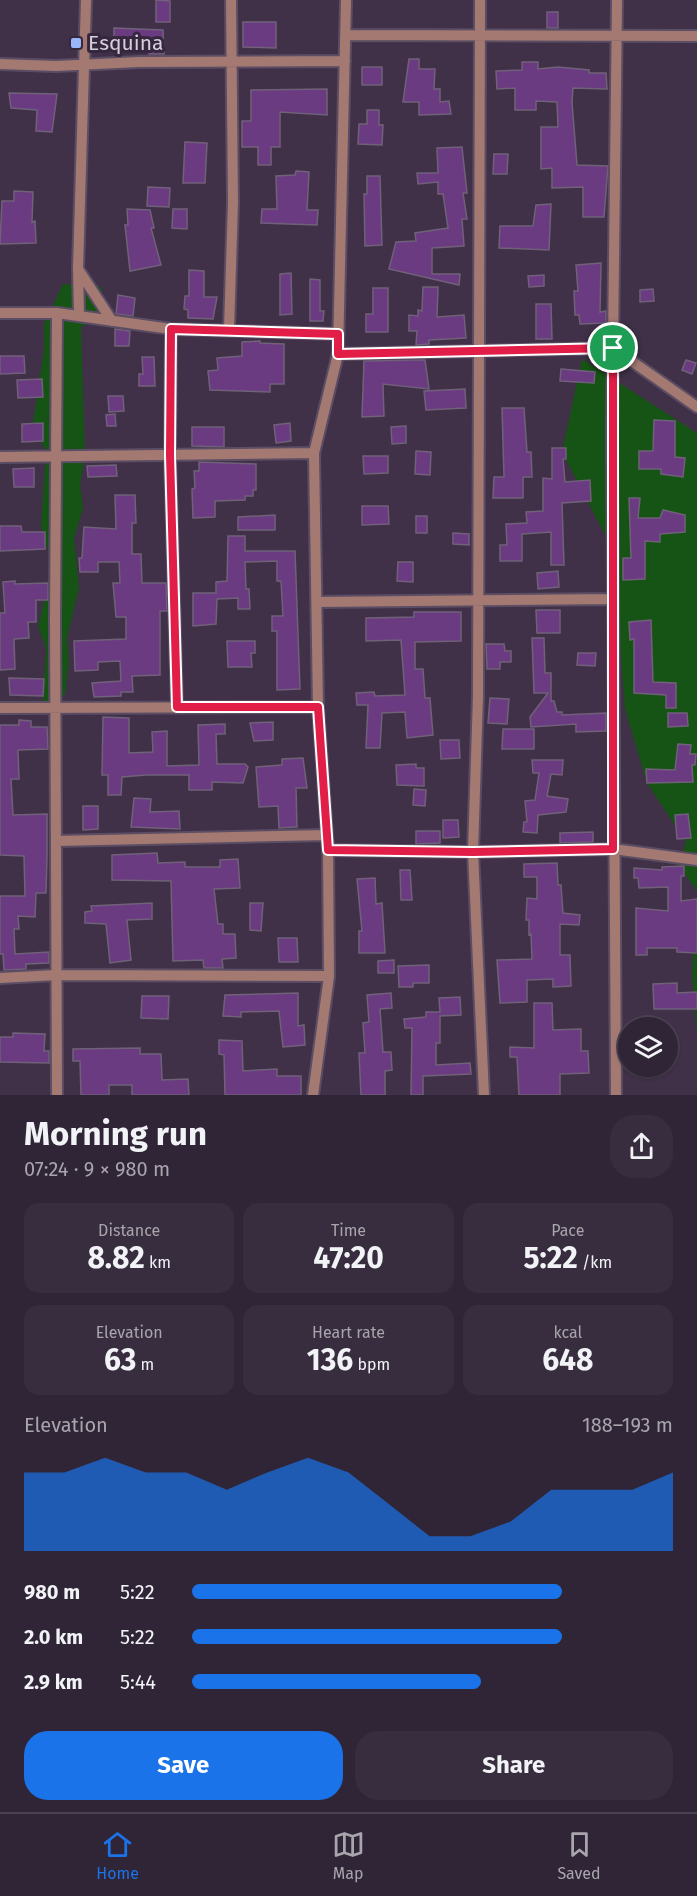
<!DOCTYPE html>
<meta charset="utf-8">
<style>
:root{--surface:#302536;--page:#382d3e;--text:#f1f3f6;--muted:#a8a5ad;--line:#4b4251;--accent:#1a73e8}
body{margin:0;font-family:"Fira Sans",sans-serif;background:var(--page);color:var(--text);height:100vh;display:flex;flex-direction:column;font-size:22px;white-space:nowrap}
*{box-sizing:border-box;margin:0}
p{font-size:20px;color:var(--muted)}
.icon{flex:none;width:33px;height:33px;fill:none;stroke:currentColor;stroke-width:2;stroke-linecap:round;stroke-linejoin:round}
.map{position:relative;height:1095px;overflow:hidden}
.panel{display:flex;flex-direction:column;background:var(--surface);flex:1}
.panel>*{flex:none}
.controls{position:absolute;left:618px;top:1017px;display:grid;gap:12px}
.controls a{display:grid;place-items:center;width:60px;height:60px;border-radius:50%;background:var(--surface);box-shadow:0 2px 4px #0004,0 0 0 2px var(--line);font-size:30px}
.pin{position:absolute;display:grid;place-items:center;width:51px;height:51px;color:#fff;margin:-26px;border:3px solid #fff;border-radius:50%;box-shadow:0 2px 6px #0007}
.round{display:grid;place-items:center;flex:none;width:63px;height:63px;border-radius:24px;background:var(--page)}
.summary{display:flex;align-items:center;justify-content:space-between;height:102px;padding:0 24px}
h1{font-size:33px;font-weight:700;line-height:45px}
.figures{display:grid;grid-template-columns:repeat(3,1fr);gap:9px;height:102px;padding:6px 24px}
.figures div{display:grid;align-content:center;border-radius:15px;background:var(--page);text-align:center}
.figures b{font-size:30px;font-weight:700}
.figures small{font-size:16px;font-weight:400}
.figures p{font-size:16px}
.chart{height:168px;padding:12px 24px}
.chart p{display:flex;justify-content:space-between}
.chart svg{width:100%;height:108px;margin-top:6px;fill:var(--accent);opacity:.7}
.action{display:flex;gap:12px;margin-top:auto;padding:12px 24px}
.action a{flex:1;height:69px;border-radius:24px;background:var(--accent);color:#fff;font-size:24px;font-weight:700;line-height:69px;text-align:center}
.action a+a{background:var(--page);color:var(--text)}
ul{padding:0 24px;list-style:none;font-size:20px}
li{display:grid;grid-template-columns:96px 72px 1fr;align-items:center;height:45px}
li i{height:15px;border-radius:8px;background:var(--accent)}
.tabs{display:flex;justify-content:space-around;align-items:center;height:84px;border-top:2px solid var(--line);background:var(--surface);font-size:16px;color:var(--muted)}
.tabs a{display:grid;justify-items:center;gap:3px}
.tabs .on{color:var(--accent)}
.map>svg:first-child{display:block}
</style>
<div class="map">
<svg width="697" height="1095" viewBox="0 0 697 1095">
<rect width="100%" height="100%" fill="#403148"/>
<!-- green -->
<path fill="#165415" d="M63,284L101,287L107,314L81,327L85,456L80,485L83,508L74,538L79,588L67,638L69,661L65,695L49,706L43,701L46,648L38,626L51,574V561L41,526L46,450L32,429L44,350V324Z
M582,359L697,433V1041L692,973L697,891L679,866L686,842L647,783L625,709L613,550L562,452Z"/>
<!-- building -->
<path fill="#6a3b81" stroke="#706079" stroke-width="1.5" d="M156,0L170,1V22H156Z
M547,12H558V28H547Z
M243,22H276V48L243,47Z
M114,28L163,30L164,54H149V47L114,48Z
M409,59H419V69H435L434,89H440V102L449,101L451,114L419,115V102H403Z
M522,62H538V69L558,67L589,70V73H606L607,89L573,88L572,102L577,165L608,166L604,217H583V187L552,188V168L541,169V127H558L557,102L536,101V110H515V88L497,89L496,71L522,70Z
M362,67H382V85H362Z
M327,89V115L280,112V147H271V165H258V147H242V121H251V90Z
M9,93L57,94L52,132L36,131L37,110L11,108Z
M367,110H379V125H383L382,145L358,144L359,124H367Z
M185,142L207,143L205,183H183Z
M462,147L467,193H463L467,219H462L464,246L432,248V274H460L459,285L389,269L396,242L416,241L415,233L448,228L443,194H438V182L418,184L417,173H438L437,148Z
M494,154H508L507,174H493Z
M296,171L309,172L307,210H318L317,225L261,223L262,209H277L276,176L295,175Z
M367,176H380L382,245L365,246L364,194H367Z
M148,187L170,188L169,207L147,206Z
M14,191L33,192L32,222L35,221L36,243L0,244L2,201H14Z
M551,204L549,250L499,248L500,226H533L536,205Z
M127,209L150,210L154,228H151L161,265L130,271L125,225H128Z
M173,209H187V229L172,228Z
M601,263L600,312L606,311V323L580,324L579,315H575L574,291H578L576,265Z
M189,270L204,271V297H217L213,319L188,318V310L184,309L185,296H189Z
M291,273L292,314L280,315V274Z
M544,275V286L529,287L528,276Z
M310,279L320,280V311H324L323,321H310Z
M423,287H438L437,317L464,315L466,338L429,340V344L416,345L417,331H409V315L418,316V310L422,311Z
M373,288H388V332H366V314H373Z
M653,289L654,301L640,302V290Z
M118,295L135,298L133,316L116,314Z
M536,304H551L552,339H536Z
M115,329L130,331L129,346H115Z
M260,341V343L284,344V384H270V392L210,390L208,371L218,370L217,358L242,356V342Z
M0,356H24L25,373L0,374Z
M142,357H154L155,386H139V374H143Z
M414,360H425L429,389L383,384L384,416L362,417L364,361Z
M686,360L696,363L692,374L682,370Z
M561,369L595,372L594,383L560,381Z
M42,379L43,397L18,398L17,380Z
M465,389L466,408L426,410L424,391Z
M108,396H123L124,411L109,412Z
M502,408H524L527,452H531L532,477H523V498H493L494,477H504Z
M115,414L116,426H107L106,415Z
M654,420L675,421V457L685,458L683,477L661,474V469H639V451H653Z
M43,423V441L22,442V424Z
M290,423L291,441L276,443L274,425Z
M406,426V443L392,444L391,427Z
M192,427H224V447L192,446Z
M552,448H566V459H563L565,482L590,480L591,501L562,503L564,565H551V532L522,534V561H500V545H507L506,524L527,523L526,512L543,511V478L552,479Z
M416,451L431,452L430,475L415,474Z
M363,456H388V473L364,474Z
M199,462L256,464V490H253V496H245V500L215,501V517L193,518L192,489L195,488L194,471H199Z
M116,465L117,476L88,477L87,466Z
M34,468V487H14L13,469Z
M115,495H135L136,523H132V554H141L142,583H166L167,611H160V675L132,676L133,692H121V696L94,697L92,683L121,681L120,661L98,662V670L75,671L74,641L126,639V617H116L113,583H120L119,562H98V572H80L79,558H82L84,527L116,529Z
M629,498H640L638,518H660L663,510L685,515V532L660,534V542L645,541V579L623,580V558H631Z
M362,506H388L389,524L362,525Z
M275,515V530H238V517Z
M416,516H427V533H416Z
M0,526H21L22,532H45V549L0,551Z
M453,533L469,534V545L453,544Z
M228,536H245V551H295L300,689L277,690V631H272V616H283L281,581H277V561L245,562L246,589H249L250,609H238V598L217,599L216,624L193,626V593H216V582L227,581Z
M398,562H413V582L397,581Z
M558,571L559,587L538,589L537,573Z
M15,581V584L48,583V600H36V622H28L29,638L14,639L15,669L0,670V613H5L3,582Z
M536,610H560V633H537Z
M414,612H461V641L415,642V669H423L425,698H430L433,735L407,738L405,712L382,713L380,748H366L368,705H357L356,693L374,692L375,696L405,695L401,640L366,641V618L414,617Z
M651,620L653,682L676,683V708H666V695L634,693V639L630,640L629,622Z
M532,638H544L545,673H551V701H554L557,712H562V715L606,713V731L576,732V724L531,727L530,717L548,693H534Z
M227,641H255V653H251L252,667H228Z
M486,644H504L505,651H511V662H500V669H487Z
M578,653H596L595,666L577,665Z
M9,678L44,679L43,696L10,695Z
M490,698L509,699L507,724L488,723Z
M668,713H687L688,726L668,727Z
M103,717L129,718V753L153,752L152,732L167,731V766L199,765L198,725L225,724V734H216L217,764H245L248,767L243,783L212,782V790H189V775H146L122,777L121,795H108V775H102Z
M19,720L31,721V727H47L48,749L18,750L19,779H11L13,815L47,814V856L46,893H36L35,917L18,916L19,929H14L15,954L49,952V963L26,964V969L4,970L3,954H0V896H25L24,856L0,855V725H19Z
M273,722V740L254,741L250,723Z
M503,729H534V749H502Z
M440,740H459L460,758L441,759Z
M678,744L691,745L690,754H696L695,765H692L693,782L647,783L646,769L675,770Z
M303,758L307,788H296L297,827L279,828L278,806L259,807L256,767L282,765V759Z
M532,760H563L562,775L551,774L547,796L568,799L566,812L538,815L537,833L523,832L524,822H527L525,801L535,800L539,773H533Z
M416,764V768H424V786L397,785L396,765Z
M414,789L426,790L425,806L413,805Z
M134,798L151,799L150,812L179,811L180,829L131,827Z
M83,806H98V829L83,830Z
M688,814L691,838L677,839L675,815Z
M443,820H458L459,837L443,838Z
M416,831H440V843L416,844Z
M593,832V842L560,843V833Z
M157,853L158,863L185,862V867H220V860L238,859L240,888L214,889L218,924H223V934H235L236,958L222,959L223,968H204L203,960L173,961L171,881L112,880V855Z
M557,863L558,885H561L563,913L580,915L579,925L560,924V955H570L571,986L553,987V979L527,980V1002L500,1003L497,960L532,959L531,934L529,935V920H526L527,898L537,899V877H524V864Z
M684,866V876H681V901L697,899V953L677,952V948H647V955H636V908L668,911V887L639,888L638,878H634V868L662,870V867Z
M400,870H410L412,900H401Z
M375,878L376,904L382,903L385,953H359V931H362L357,879Z
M152,903V919L127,920L131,960L110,963L106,924L85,923V912L92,911L91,906Z
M250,903H263L261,931L250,930Z
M278,938H297L298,962H279Z
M394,960V973H378V961Z
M429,965V983H413V987H399L398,966Z
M677,983V993L697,992V1009H654L653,984Z
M298,993V1026L304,1025L305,1045L283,1047L279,1011L241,1012V1017L223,1016L225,995Z
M391,993L392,1008L380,1009L383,1052H391L392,1070L385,1071V1095H361L359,1053H365L363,1023L369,1022L367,995Z
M142,996H169L168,1019L141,1018Z
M460,997L461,1015L440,1016V1043H436V1065L470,1063L471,1074L423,1076V1095H411L412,1028H405L404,1019L426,1017V1012H440L439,998Z
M534,1003H552L553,1030L581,1029V1051H588L589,1073L560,1074V1095H519L517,1057H510V1047L534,1048Z
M13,1033L45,1034L44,1051H49V1063L0,1062V1037H13Z
M219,1040L242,1041L243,1071L277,1069V1076H301V1095H225L224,1055L219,1054Z
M140,1048V1054H161L162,1080L188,1079L189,1095H132V1085H109V1095H81L80,1061H73V1049Z"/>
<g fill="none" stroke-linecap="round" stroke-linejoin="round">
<!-- minor casing -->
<g stroke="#5b4d63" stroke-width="14">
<path id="minor" d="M480,0L478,696L473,852L484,1095
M346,35L697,36
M0,64L56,66L139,62L345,61
M78,269L112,321
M0,313H57L171,329L338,334
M79,315L78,268L86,0
M171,329L170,455L177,707
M229,329L233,202L231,0
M338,354L613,348L697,407
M0,457L314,453
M317,602L613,599
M0,708L318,707
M56,841L327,835
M328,850L473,852L613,849L697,860
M0,978L56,975L329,976
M57,1095L55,620L57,313
M313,1095L329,976L328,850L318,707L314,453L338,354L346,0
M616,1095L612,433L617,0"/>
</g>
<!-- minor -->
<use href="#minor" stroke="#a37972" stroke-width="10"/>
</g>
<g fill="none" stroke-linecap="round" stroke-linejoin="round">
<!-- route casing -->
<g stroke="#fff" stroke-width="12">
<path id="route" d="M171,329L338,334V354L613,348V849L473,852L328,850L318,707H177L170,455Z"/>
</g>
<!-- route -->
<use href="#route" stroke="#e11d48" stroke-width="8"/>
</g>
<!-- markers -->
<rect fill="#9bb5fd" stroke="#35273d" stroke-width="2" x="70" y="37" width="12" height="12" rx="3"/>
<g text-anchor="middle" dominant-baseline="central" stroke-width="6" stroke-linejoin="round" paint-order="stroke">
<!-- poi labels -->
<g font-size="21" fill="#d7cedc" stroke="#35273d" text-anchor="start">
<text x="88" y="43">Esquina</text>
</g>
</g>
</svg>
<div class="controls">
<a><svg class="icon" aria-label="layers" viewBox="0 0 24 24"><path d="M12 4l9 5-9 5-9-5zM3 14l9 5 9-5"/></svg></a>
</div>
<div class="pin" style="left:613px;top:348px;background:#1e9e55"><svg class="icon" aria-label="arrive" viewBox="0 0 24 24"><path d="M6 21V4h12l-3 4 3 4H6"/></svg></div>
</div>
<section class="panel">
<div class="summary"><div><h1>Morning run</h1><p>07:24 · 9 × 980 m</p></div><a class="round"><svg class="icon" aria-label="share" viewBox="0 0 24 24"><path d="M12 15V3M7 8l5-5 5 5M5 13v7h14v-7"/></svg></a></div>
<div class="figures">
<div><p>Distance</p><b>8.82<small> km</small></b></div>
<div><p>Time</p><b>47:20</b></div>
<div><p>Pace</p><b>5:22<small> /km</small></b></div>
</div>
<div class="figures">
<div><p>Elevation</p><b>63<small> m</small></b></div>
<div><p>Heart rate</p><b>136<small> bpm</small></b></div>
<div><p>kcal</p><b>648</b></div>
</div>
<div class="chart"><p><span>Elevation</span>188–193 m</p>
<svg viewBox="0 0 160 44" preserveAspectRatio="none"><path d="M0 44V12L10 12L20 6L30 12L40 12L50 19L60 12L70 6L80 12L90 25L100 38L110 38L120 32L130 19L140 19L150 19L160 12V44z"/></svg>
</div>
<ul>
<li><b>980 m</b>5:22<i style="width:77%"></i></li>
<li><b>2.0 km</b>5:22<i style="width:77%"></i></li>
<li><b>2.9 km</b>5:44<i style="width:60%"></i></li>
</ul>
<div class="action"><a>Save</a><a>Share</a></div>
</section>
<nav class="tabs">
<a class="on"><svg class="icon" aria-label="home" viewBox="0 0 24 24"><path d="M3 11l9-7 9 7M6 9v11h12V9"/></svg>Home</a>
<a><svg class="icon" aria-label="map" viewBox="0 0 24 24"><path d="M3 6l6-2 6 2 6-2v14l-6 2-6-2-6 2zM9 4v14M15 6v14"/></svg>Map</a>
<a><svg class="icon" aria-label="saved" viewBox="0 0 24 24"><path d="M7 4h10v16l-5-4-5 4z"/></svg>Saved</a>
</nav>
